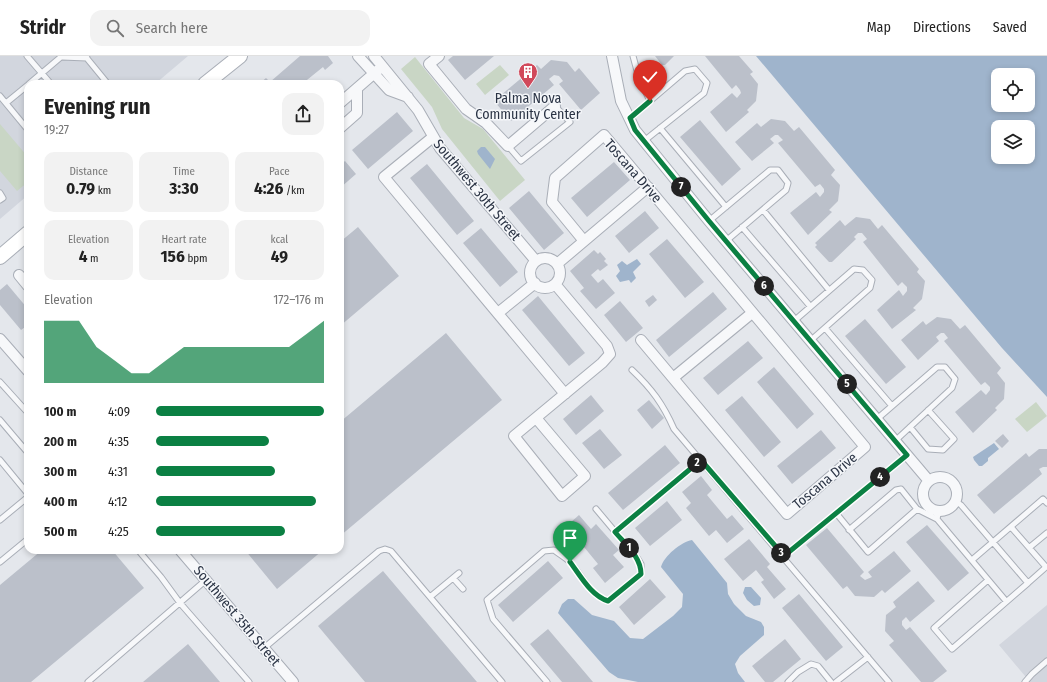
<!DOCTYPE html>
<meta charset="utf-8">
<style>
:root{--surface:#fff;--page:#f2f2f2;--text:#222;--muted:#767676;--line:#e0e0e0;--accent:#0b8043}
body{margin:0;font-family:"Fira Sans Condensed",sans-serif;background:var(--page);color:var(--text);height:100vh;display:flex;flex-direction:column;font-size:15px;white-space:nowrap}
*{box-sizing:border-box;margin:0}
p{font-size:13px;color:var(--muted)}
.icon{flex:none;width:22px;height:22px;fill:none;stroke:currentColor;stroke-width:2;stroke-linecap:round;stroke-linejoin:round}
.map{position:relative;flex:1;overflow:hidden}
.details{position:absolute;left:24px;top:24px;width:320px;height:474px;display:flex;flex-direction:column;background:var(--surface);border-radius:12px;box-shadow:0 2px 6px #0003}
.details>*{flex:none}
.buttons{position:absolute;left:991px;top:12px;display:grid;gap:8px}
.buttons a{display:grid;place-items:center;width:44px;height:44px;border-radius:8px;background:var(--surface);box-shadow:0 2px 6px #0003;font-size:20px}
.pin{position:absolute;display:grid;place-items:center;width:34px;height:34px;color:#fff;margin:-41px -17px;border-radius:50% 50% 50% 0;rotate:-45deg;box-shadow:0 0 4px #0007}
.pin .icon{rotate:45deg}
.km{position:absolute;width:20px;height:20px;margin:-10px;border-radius:50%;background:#222;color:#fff;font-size:11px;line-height:20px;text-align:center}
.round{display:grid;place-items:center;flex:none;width:42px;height:42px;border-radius:12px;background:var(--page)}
.overview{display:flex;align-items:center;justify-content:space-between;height:68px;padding:0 20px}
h1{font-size:22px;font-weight:700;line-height:30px}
.figures{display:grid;grid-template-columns:repeat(3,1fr);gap:6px;height:68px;padding:4px 20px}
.figures div{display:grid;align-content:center;border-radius:10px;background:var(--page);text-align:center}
.figures b{font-size:17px;font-weight:700}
.figures small{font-size:11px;font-weight:400}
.figures p{font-size:11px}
.chart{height:112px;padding:8px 20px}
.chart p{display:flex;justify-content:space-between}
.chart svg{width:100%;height:72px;margin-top:4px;fill:var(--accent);opacity:.7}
ul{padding:0 20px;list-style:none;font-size:13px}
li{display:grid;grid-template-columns:64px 48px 1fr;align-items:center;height:30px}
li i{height:10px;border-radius:5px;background:var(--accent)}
header{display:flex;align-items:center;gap:24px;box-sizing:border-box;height:56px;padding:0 20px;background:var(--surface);border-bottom:1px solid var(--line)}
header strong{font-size:19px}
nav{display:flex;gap:22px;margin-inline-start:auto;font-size:14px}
.search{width:280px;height:36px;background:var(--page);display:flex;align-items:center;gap:10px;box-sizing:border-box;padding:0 14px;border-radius:12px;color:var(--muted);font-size:15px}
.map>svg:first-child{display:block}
</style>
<header>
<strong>Stridr</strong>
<div class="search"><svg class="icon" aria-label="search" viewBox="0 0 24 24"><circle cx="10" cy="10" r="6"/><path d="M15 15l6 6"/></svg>Search here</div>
<nav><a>Map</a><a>Directions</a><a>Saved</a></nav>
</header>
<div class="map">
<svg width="1047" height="626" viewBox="0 0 1047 626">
<rect width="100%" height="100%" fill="#e4e7ec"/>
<!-- built -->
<path fill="#d2d6de" d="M0,0H188L155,28H28V139L0,163Z
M1047,549V626H1030L999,589Z"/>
<!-- green -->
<path fill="#c9d6c5" d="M415,1L464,62L483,73L525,124L500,145L442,73L432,51L401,13Z
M500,9L509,19L485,39L476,28Z
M0,68L28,101V126L17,135L0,115Z
M1036,346L1047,360L1027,376L1015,363Z"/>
<!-- water -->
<path fill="#9fb4cc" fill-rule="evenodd" d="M756,0H1047V341L1002,292ZM998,19H1028V49H998ZM998,71H1028V101H998Z
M481,91H485L495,103L490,113L478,98L477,95Z
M637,203L641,208L633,216L636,222L631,227L629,224L620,226L616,220L620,215L617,209L622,205L627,209Z
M994,387L999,393L988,402V405L982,410H979L974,404L973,401Z
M692,484L727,527L728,538L734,548L746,560L761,566L764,571V579L740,600L735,608L738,617L745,626H638L618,622L609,616L558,557L562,548L568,543H574L592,559L614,565L630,582L643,583L673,560L682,551L683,538L661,511C664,500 681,486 692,484Z
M745,531H751L761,542L760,549L754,550L747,544L743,537Z"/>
<!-- building -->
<path fill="#bbc0ca" d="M300,0H328L333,7L325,14L323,11L302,28H259L266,22L270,26Z
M453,0H494L465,24L448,4Z
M655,0H674L665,9H662Z
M705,0H739L753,16L750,18L758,28L756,45L747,54L749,56L726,76L710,56L732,37L737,42L741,37L740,34L736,29L732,33Z
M551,4L567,6L575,16L579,12L600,37L581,54L559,28L563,25L559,20L554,19L549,23L554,29L511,65L494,45L537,9L541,13Z
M397,56L413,75L368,113L352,94Z
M771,63L785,65L794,75L799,71L835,114L831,119L840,129L838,145L829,154L832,156L808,179L790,157L816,136L820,141L824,136V133L820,128L815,131L778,87L783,84L778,79H775L770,83L774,87L752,105L735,86L757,67L761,71Z
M700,64L741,113L722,130L680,81Z
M345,105L356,118L340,132V109Z
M614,106L630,124L587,161L571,142Z
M427,108L474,165L457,179L410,122Z
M529,135L564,177L544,194L509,152Z
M645,155L659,172L629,197L615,180Z
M856,161L870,163L878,173L882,169L919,213L917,216L925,225L922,243L913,252L916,254L892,273L877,254L899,234L903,240L907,235V231L902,226L898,230L863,186L867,183L862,177H858L854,181L856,183L832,206H829L815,191L817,189L815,187L840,164L845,170Z
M358,171L399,220L340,270V186Z
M481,172L518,216L500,231L463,187Z
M667,183L704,226L685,242L649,198Z
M594,194L598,198L600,196L606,203L604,205L608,209L600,215L598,213L591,219L598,227L603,223L615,237L596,253L580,235L584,232L570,215Z
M7,228L28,253V269L21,274L0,249V234Z
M713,236L727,253L669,301L656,284Z
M653,239L657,244L649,251L645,245Z
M538,240L585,297L569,310L522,254Z
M620,245L643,272L626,286L604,259Z
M937,261L951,263L960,273L965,269L1001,312L997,317L1005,327L1004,343L995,352L997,354L973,377L955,356L981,334L986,339L990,334V331L985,326L981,329L944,285L948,282L944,277H941L936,281L939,285L918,304L901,284L923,265L926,269Z
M865,263L906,311L886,328L845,280Z
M446,277L502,344L340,480V366Z
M748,285L763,302L718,339L703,322Z
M774,311L814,358L797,373L757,326Z
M591,339L604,355L576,379L563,363Z
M742,340L781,386L764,401L725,354Z
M649,344L664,362L652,373L637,354Z
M600,373L622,399L604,413L582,387Z
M821,374L836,392L792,428L777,410Z
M1003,378L1009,385L1002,392L995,385Z
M665,389L680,407L623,454L608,437Z
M1039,393H1047V411H1043L1039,413L1042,418L994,458L977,439L1026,397L1029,401Z
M701,420L712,434L707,439L727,463L732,459L744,473L727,487L716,474L709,480L686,452L691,447L682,436Z
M667,445L682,464L650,490L635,472Z
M579,459L591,473L596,468L619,494L613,499L624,511L605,527L593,512L598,508L579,485L574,489L562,474Z
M927,469L969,517L948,535L906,486Z
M827,472L864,516L860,520L865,524L872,521L868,516L894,495L911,515L885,537L882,534L874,541L855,540L847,530L843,533L806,489Z
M749,483L770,508L767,511L786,533L774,543L761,526L764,524L756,514L743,525L724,503Z
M42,494H112L144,532L31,626H0V529Z
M245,494H323L277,533Z
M548,505L563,522L513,566L498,549Z
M383,515L477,626H365L318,570Z
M650,523L666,541L634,569L619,551Z
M918,525L935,545L910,566L906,561L902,565V569L906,574L910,571L947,615L933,626H921L889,589L894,585L885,575L886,559L896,551L893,546Z
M799,538L843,591L826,605L782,552Z
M548,573L593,626H562L530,588Z
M785,583L801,603L773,626H765L752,610Z
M188,588L220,626H143Z"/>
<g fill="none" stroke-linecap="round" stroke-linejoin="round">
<!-- lane casing -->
<g stroke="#a9aeb7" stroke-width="7">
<path id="lane" d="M27,0L51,28
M85,0L108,28
M633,0L639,22L650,45
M62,1L87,2
M29,28L62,0
M0,40L28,74
M6,47L28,29
M630,62L685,15L695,13L707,27L704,37L644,85
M660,72L726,151
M508,90L521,105L570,66L555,50
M0,137L3,142L0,144
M763,154L829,234
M709,165L770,114H778L788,127L786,134L726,185
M742,171L810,250
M794,265L854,213L863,214L872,224L870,232L810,285
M825,272L892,350
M632,314C652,333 663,348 674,373L889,626
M0,326L28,357
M877,363L937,311H945L955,323L952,332L895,385
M0,364L28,397
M910,371L928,393L943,394L954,383L928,354
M0,404L28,438
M955,445L961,449L1028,527L1046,511L1011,471
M917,453L937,463
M939,454L937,463L1006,545
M836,457L868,496L917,453L901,433L896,434L849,474
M0,464L28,441
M615,476L701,404
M1030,491L1047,477
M138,494L161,521L180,547L249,626
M784,500L907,399
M972,504L1043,443L1047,447
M0,506L28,483
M453,522L463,533
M988,524L934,572L952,593L1028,527
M430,541L459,517
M264,592L379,495L385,493L391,495L502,626
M88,626L206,524
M547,626L493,563L487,544L544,495L554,494C559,498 564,501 569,505C582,518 589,540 608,545L641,518V508L638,503L596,453
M788,626L798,616L811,608L818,610L831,626
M836,626L868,601
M1025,626L1032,618L1047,605"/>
</g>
<!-- street casing -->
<g stroke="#a9aeb7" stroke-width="12">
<path id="street" d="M358,0L389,34L408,41
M374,0L418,54L440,92L536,205
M439,0L429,8L466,53L486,67L508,90L555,50
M612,0L621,45L635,74L709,165L929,425
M340,47L378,14
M340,72L357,57V33
M433,81L384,121L565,338
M584,185L552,146L555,122L604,79L865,391L787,458L641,284
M530 217a15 15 0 1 1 30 0a15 15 0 1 1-30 0Z
M557,208L648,131
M19,219L28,230
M498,257L535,227
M0,283L28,315
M673,322L752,257
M536,362L585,420L562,440L514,380L602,307L610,298L607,290L555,228
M923 438a17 17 0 1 1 34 0a17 17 0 1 1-34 0Z
M180,494L293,626"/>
</g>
<!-- secondary casing -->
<g stroke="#a9aeb7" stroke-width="16">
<path id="secondary" d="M205,28L240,0
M0,201L28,177"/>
</g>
<!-- lane -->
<use href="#lane" stroke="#f7f8fa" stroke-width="5"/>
<!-- street -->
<use href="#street" stroke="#f7f8fa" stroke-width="10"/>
<!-- secondary -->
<use href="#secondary" stroke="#fff" stroke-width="14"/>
</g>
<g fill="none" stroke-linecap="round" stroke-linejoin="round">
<!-- route casing -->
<g stroke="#fff" stroke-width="8">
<path id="route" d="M570,506C580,519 591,540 608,545L641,518C641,501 626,489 615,476L701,404L784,500L907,399L709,165L635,74L630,62L650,45"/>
</g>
<!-- route -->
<use href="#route" stroke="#0b8043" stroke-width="5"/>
</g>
<!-- icons -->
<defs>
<g id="building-pin" transform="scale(1)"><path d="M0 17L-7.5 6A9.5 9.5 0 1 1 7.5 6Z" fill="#d1495b" stroke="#f4f6f9"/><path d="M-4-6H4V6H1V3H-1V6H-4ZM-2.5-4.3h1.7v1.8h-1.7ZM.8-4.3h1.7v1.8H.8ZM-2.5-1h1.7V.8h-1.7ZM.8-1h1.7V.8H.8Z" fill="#fff"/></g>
</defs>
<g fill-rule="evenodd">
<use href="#building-pin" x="528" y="16"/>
</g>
<g text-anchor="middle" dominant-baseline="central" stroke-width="3" stroke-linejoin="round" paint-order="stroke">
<!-- poi labels -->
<g font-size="14" fill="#2b3445" stroke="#f4f6f9">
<text x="528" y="42">Palma Nova<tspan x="528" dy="16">Community Center</tspan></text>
</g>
<!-- street labels -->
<g font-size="14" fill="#2b3445" stroke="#f4f6f9">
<text transform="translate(633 115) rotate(49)">Toscana Drive</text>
<text transform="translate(477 134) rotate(50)">Southwest 30th Street</text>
<text transform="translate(825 425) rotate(-40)">Toscana Drive</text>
<text transform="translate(237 560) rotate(50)">Southwest 35th Street</text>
</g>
</g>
</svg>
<div class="buttons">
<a><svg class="icon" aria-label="locate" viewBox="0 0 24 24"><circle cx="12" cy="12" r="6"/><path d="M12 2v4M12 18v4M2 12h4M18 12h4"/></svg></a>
<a><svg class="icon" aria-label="layers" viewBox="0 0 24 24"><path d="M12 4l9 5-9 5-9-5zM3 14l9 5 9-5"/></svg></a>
</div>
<div class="pin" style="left:570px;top:506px;background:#1e9e55"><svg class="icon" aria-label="arrive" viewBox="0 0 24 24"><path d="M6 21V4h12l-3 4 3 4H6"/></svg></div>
<div class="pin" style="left:650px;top:45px;background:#d93025"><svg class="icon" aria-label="check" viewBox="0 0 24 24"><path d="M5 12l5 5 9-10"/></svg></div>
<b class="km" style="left:629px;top:492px">1</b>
<b class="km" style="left:697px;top:407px">2</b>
<b class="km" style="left:781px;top:497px">3</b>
<b class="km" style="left:880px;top:421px">4</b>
<b class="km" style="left:847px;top:328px">5</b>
<b class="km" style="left:764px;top:230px">6</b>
<b class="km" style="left:681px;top:131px">7</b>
<section class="details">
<div class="overview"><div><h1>Evening run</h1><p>19:27</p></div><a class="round"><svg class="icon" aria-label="share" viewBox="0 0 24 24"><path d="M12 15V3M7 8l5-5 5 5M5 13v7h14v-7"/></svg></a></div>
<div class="figures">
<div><p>Distance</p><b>0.79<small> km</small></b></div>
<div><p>Time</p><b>3:30</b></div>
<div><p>Pace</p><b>4:26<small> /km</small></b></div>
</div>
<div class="figures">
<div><p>Elevation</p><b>4<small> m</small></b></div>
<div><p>Heart rate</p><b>156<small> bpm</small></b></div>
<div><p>kcal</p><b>49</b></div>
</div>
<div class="chart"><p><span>Elevation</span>172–176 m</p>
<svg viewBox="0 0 160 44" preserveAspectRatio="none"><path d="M0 44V6L10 6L20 6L30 22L40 30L50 38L60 38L70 30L80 22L90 22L100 22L110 22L120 22L130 22L140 22L150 14L160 6V44z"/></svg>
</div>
<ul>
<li><b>100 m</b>4:09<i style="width:100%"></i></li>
<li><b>200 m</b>4:35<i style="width:67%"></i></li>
<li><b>300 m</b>4:31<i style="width:71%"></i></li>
<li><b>400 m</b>4:12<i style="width:95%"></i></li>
<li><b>500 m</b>4:25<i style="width:77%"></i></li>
</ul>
</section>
</div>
